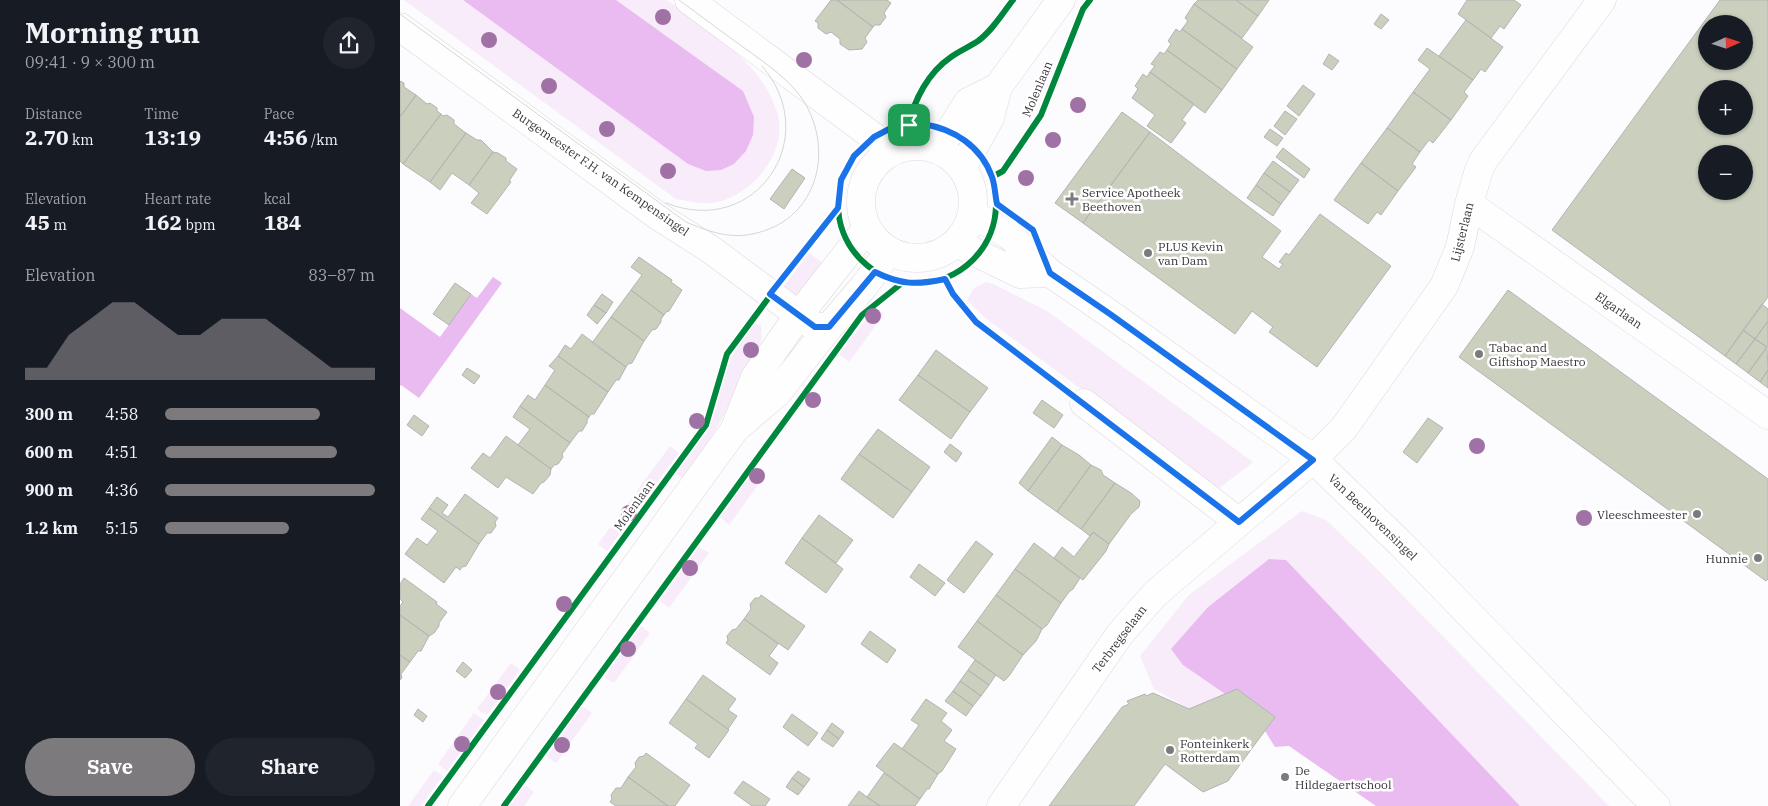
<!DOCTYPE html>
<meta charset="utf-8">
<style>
:root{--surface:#171b24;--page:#20242c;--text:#f1f3f6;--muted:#9ea1a6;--accent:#7d7a7e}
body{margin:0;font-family:"IBM Plex Serif",serif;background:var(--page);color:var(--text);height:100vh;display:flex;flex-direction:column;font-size:19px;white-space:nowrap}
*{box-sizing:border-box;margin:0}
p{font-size:16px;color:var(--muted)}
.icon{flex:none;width:28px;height:28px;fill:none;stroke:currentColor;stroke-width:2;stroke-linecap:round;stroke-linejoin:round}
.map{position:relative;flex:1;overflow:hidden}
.drawer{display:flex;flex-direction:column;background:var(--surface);width:400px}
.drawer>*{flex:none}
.needle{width:32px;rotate:87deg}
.tools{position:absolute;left:1298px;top:15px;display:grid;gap:10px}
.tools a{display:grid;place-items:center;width:55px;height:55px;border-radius:50%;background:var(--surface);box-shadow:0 1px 4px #0004;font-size:25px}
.pin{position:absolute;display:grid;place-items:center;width:42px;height:42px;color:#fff;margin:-21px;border-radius:10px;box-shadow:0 2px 8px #0006}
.round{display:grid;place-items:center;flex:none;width:52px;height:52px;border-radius:26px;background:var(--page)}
.overview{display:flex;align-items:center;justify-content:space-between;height:85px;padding:0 25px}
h1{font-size:28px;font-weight:700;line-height:38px}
.metrics{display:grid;grid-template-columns:repeat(3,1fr);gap:8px;height:85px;padding:5px 25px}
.metrics div{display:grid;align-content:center}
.metrics b{font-size:21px;font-weight:700}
.metrics small{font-size:14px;font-weight:400}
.metrics p{font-size:14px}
.chart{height:140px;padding:10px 25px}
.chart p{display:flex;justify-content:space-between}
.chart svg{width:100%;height:90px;margin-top:5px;fill:var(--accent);opacity:.7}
.action{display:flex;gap:10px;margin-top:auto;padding:10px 25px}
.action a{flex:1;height:58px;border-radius:30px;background:var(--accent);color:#fff;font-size:20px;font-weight:700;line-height:58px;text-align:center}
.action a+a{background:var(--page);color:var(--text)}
ul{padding:0 25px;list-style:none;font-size:16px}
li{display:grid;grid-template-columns:80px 60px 1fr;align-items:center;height:38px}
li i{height:12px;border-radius:6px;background:var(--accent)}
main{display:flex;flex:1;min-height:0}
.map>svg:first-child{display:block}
</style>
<main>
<section class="drawer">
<div class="overview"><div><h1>Morning run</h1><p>09:41 · 9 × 300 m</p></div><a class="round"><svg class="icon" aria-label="share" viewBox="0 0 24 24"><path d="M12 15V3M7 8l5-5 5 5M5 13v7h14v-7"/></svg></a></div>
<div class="metrics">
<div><p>Distance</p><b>2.70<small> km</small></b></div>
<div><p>Time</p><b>13:19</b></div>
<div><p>Pace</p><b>4:56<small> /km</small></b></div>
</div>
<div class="metrics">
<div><p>Elevation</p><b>45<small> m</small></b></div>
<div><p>Heart rate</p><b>162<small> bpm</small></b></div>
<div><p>kcal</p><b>184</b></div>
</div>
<div class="chart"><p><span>Elevation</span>83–87 m</p>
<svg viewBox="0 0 160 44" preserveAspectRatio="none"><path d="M0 44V38L10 38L20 22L30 14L40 6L50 6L60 14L70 22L80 22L90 14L100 14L110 14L120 22L130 30L140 38L150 38L160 38V44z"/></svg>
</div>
<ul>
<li><b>300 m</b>4:58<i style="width:74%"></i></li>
<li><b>600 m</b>4:51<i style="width:82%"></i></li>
<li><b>900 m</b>4:36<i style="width:100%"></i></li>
<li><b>1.2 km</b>5:15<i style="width:59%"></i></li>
</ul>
<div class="action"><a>Save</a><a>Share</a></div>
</section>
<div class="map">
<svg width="1368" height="806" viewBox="0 0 1368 806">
<rect width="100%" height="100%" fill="#fcfbfd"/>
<!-- green -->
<path fill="#f8ebfa" d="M4,0H63L288,164H334L346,151L353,135L343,91L216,0C226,0 259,0 266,0C272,2 296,22 303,27C335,51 364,72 377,112C389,151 354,193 318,202C305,205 289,201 276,199Z
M409,253L423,263L399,297L384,286Z
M586,282L593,284L647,311L853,462L817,490L584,317L567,300L574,288Z
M477,309L484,314L449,362L439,354L467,318Z
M357,324L361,325C363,338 360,347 356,359L306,446L284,479L276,474L310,426L330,358L353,326Z
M270,446L279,453L245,498L236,492Z
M356,467L366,474L329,525L320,517Z
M233,497L242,503L207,551L198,544Z
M902,511L926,520L969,561L1209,806H1120L886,560L869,559L808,607L783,665L825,694L789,709L754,689L740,656L789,595Z
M298,546L309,553L269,608L259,600Z
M241,626L250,633L214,683L204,677Z
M111,663L120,670L87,715L77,709Z
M182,706L192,713L156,763L147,756Z
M74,713L84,720L47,771L38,764Z
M34,770L43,776L21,806H8Z
M125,785L134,792L124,806H110Z"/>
<!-- water -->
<path fill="#eabbf0" d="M63,0H216L343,91L354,117L353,135L346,151L334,164L321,170L306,171L288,164Z
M93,277L102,283L19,398L1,385L0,386V308L40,337L71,294L77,298Z
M869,559L886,560L1120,806H976L889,746L875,747L865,731L875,717L837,689L825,694L783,665L771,649L808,607Z"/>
<!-- building -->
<path fill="#cacfbe" stroke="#b3b4b2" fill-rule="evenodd" d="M431,0H437L473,27L465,38L467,42L462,49L449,50L440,44V39L431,32L426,34L418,28V23L415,21Z
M437,0H487L491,3L484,13L486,17L480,25H475L473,27Z
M798,0H836L858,16L842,38L794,4Z
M836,0H869L858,16Z
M1067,0H1114L1121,5L1104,29L1100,26L1091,38L1058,14Z
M1320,0H1368V297L1325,356L1152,230ZM1306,24H1344V61H1306ZM1306,89H1344V126H1306ZM1306,154H1344V191H1306Z
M794,4L853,47L837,69L782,29L788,21L785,18Z
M981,14L989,20L981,29L974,24Z
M1066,20L1103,47L1085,72L1081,69L1073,80L1039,56Z
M776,29L780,32L782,29L837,69L822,90L767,50L771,44L768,41Z
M1027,48L1073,80L1064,92L1068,96L1051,120L1013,92L1030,69L1018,60Z
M767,50L822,90L805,113L750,72L755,66L751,64L760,52L764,54Z
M929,54L939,61L932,70L923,64Z
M750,72L794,104L782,120L786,123L771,143L747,126L755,115L732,98L738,89L735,86L743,74L747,77Z
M0,81L4,83V87L16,95L0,117Z
M903,85L915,94L899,116L887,106Z
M1013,92L1051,120L1033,143L1029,140L1020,152L987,128Z
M16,95L27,104L30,103L37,108V111L41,114L3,164L0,161V117Z
M885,111L897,119L885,135L874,126Z
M722,112L750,132L683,223L655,203Z
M41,114L43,116L47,115L54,120V124L66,133L30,182L3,164Z
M987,128L1020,152L1012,164L1016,167L998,191L961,163Z
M870,129L883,138L877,146L864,137Z
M750,132L881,231L862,257L879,269L883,264L879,262L886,253L889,255L920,214L991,266L917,367L869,332L873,327L852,311L835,334L683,223Z
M66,133L77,140H81L93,152L69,185L52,173L40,190L30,182Z
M883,148L910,169L904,178L876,157Z
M93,152L98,153L106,158V161L117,169L109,181L111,182L87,214L71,203L79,193L69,185Z
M873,161L899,180L890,192L864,173Z
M961,163L998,191L981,215L977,212L968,224L934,200Z
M392,169L405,178L384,209L370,199Z
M864,173L890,192L881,204L856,185Z
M856,185L881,204L873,216L847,198Z
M239,257L272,280L271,282L282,290L269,311L266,312L264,315L231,290L242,275L231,267Z
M55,283L71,294L49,325L33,314Z
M231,290L264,315L261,319V322L256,329L252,330L244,341L211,317Z
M1108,290L1368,479V579L1366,581L1059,357Z
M202,294L213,302L206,313L194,305Z
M1362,304L1368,309V321L1355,339L1343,330Z
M194,305L206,313L197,324L187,315Z
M211,317L244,341L232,363L228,364L226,367L192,343Z
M1368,321V345L1367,347L1355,339Z
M1343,330L1355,339L1336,364L1325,356Z
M182,334L226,367L219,380H216L208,392L158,356L165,345L171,349Z
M1355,339L1367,347L1348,373L1336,364Z
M1367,347L1368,370L1360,382L1348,373Z
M536,350L588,388L570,412L518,375Z
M158,356L208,392L194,414H191L189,417L145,385L155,370L149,366Z
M67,368L80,376L74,384L62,375Z
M1368,370V388L1360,382Z
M518,375L570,412L551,439L499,400Z
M145,385L189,417L187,420V423L182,431H179L170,443L120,406L128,395L135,400Z
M642,400L663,415L654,428L633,413Z
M120,406L170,443L162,454L163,457L158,464L154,465L151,469L118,445L130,429L113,417Z
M14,415L29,426L22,436L7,425Z
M1028,418L1043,428L1017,463L1003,452Z
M478,429L530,467L512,492L459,454Z
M106,436L151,469L150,475L144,482L141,483L133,494L106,477L98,488L71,468L83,453L90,458Z
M652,437L662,445L628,491L619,483Z
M550,444L562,453L556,462L544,452Z
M662,445L679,455L691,465L657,512L628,491Z
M459,454L512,492L493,518L441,479Z
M691,465L701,470L703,475L715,483L681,529L657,512Z
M715,483L731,493L740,501L739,507L731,514L709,544L693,532L690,536L681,529Z
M65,494L98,518L95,522L96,526L91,533H87L79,544L29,508L37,497L48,505L42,513L48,517Z
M29,508L79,544L66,566L62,567L60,570L56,567L44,583L5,554L17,538L27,545L38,531L21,519Z
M419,515L453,540L436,563L402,538Z
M693,532L709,544L706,551L683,580L654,558L662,547L674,557Z
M402,538L443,569L426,593L385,563Z
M576,541L593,554L564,593L547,580Z
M634,543L680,578L673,589L669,592L661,603L615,569Z
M519,564L545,583L535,596L510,577Z
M615,569L661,603L647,625L642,629L596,595Z
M4,578L37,602L36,604L47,612L39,623V626L34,633L29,636L0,615V606L3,602L0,599V584Z
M361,595L405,626L388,650L344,619L351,609L350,604L355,598H359Z
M596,595L642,629L636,641L623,655L577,621Z
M0,615L29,636L21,651H18L10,662L0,655Z
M344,619L378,644L369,656L378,663L370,675L326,643L328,640L327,636L332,630L336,629Z
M577,621L623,655L609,676L604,681L558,647Z
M470,631L496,650L487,663L461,644Z
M0,655L10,662L1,674L2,678L0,680Z
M575,660L596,675L589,685L568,670Z
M63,662L72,670L65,678L56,671Z
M568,670L589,685L581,696L560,681Z
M303,675L336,699L328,710L337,716L328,729L286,699Z
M560,681L581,696L573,706L553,691Z
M837,689L875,717L828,781L803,792L765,764L734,806H649L722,707L729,704L727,701L745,694L746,696L753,693L789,709Z
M553,691L573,706L566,716L545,701Z
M286,699L329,730L309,758L295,748L298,744L269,723Z
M526,699L547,713L541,721L552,730L544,741L556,749L542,771L538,774L502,749L519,725L511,720Z
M18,709L27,716L23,722L14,715Z
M392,714L418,733L408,746L383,727Z
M432,723L444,732L439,739L427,730Z
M427,730L439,739L433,747L421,739Z
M494,743L538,774L529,789H527L520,799L476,766Z
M246,753L290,785L275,806H268L228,777L236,767L235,763L239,757L244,756Z
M398,771L410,779L404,787L392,778Z
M484,773L520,799L515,806H480L467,797Z
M228,777L268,806H216L210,802L212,799L211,795L216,788H221Z
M392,778L404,787L398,795L386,787Z
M343,781L370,799L365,806H352L334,793Z
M459,791L467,797L480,806H448Z"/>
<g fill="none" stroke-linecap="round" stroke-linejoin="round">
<!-- minor casing -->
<g stroke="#dcd8dc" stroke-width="29">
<path id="minor" d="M289,0L474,137L498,149
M0,27L258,216L310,249L415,327H429
M1069,204L1368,415
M572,214L609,235L650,273L710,314L913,459L1000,543L1256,806
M556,243L620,274L650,273
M684,403L839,522
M601,806L720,634L755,594L913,459L944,428L1044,286L1060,247L1069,204L1078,173L1083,161L1202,0"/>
</g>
<!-- major casing -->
<g stroke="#dcd8dc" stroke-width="29">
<path id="major" d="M461 202a56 56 0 1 1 112 0a56 56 0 1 1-112 0Z
M538,150L568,102L598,87
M562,168L590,118L598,87L661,0
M335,428L355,377L399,315L467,228
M62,806L335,429L377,393L429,327L465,285L489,251"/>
</g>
<!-- minor -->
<use href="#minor" stroke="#fffeff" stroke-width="28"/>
<!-- major -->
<use href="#major" stroke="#fffeff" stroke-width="28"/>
<!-- tram -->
<path stroke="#d7d6d7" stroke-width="1" d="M0,14L286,222C307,231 329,239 352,234C415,222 435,155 405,103C391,80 365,63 343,47C322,32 301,16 279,0
M266,203C356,239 424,137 362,66"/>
<!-- cycleway casing -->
<g stroke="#fff" stroke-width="9">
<path id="cycleway" d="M438 204a79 79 0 1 1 158 0a79 79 0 1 1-158 0Z
M509,125C514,99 529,72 551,57C559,51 569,47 578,41C592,31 602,14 613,0
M592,177L603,171L641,115L683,9L690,0
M597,204L633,230L650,273
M545,279L553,294L576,322L684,403
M28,806L306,425L327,354L416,234L438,208
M104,806L462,315L502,283"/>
</g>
<!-- cycleway -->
<use href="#cycleway" stroke="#00873e" stroke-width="6"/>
</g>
<!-- trees -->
<g fill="#9f71a5">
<circle cx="263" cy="17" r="8"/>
<circle cx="89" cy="40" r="8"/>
<circle cx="404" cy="60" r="8"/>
<circle cx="149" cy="86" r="8"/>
<circle cx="678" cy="105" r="8"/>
<circle cx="207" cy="129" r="8"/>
<circle cx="653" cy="140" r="8"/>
<circle cx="268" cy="171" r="8"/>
<circle cx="626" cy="178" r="8"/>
<circle cx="473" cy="316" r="8"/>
<circle cx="351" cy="350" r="8"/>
<circle cx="413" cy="400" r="8"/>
<circle cx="297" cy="421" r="8"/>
<circle cx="1077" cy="446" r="8"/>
<circle cx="357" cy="476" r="8"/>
<circle cx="229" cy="513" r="8"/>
<circle cx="1184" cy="518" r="8"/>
<circle cx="290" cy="568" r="8"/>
<circle cx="164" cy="604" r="8"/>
<circle cx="228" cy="649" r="8"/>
<circle cx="98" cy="692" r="8"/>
<circle cx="62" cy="744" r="8"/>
<circle cx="162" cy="745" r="8"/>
</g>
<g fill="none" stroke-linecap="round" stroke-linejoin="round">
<!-- route casing -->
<g stroke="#fff" stroke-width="10">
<path id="route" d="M523,124C554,129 581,146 592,177C595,185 595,195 597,204L633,230L650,273L710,314L913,460L839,522L576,322L553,294L545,279C517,285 501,285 475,272L429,327H415L370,294L438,208L441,180L454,156L474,137L491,128L509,125Z"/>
</g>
<!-- route -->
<use href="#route" stroke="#1a73e8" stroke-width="6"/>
</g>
<!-- markers -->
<g fill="#7d7a7e" stroke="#fff" stroke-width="2">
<path d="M669.5 191.5h5v5h5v5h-5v5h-5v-5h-5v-5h5z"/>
<circle cx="748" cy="253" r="5"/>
<circle cx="1079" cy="354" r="5"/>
<circle cx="1297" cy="514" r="5"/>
<circle cx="1358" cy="558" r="5"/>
<circle cx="770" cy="750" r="5"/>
<circle cx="885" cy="777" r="5"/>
</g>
<g text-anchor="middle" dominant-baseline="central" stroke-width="5" stroke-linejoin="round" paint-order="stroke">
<!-- street labels -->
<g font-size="12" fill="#39343a" stroke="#fff">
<text transform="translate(637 89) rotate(-67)">Molenlaan</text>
<text transform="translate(201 172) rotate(35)">Burgemeester F.H. van Kempensingel</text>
<text transform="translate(1062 232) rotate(-76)">Lijsterlaan</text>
<text transform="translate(1219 310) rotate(35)">Elgarlaan</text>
<text transform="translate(234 505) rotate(-54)">Molenlaan</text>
<text transform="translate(973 517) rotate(44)">Van Beethovensingel</text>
<text transform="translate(719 639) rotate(-53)">Terbregselaan</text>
</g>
<!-- poi labels -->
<g font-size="12" fill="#39343a" stroke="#fff" text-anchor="start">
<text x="682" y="192">Service Apotheek<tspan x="682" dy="14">Beethoven</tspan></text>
<text x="758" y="246">PLUS Kevin<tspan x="758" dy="14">van Dam</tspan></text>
<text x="1089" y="347">Tabac and<tspan x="1089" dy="14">Giftshop Maestro</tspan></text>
<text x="1287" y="514" text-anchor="end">Vleeschmeester</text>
<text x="1348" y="558" text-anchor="end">Hunnie</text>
<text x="780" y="743">Fonteinkerk<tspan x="780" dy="14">Rotterdam</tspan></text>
<text x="895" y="770">De<tspan x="895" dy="14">Hildegaertschool</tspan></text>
</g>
</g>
</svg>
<div class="tools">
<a><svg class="needle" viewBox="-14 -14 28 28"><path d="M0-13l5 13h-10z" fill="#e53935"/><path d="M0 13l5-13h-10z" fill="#9ea1a6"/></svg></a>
<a>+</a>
<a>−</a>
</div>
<div class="pin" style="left:509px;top:125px;background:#1e9e55"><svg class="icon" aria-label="arrive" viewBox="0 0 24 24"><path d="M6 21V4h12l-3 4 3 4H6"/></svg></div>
</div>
</main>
